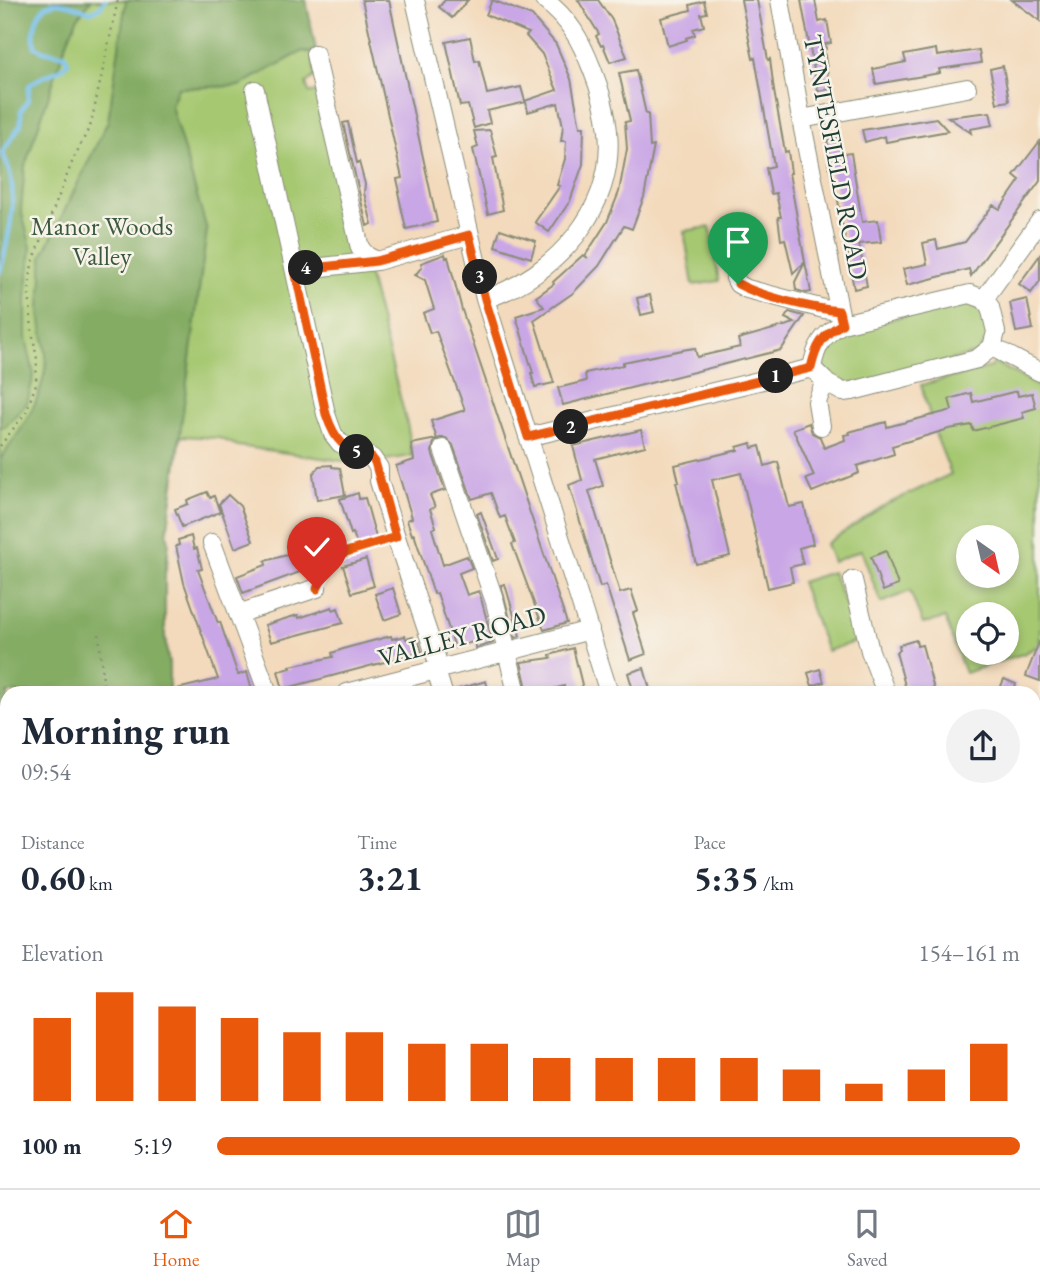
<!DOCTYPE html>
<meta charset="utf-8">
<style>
:root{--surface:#fff;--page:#f2f2f3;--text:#1f2937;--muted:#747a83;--line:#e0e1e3;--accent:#ea580c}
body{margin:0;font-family:"EB Garamond",serif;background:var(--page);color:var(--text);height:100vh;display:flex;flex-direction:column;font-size:26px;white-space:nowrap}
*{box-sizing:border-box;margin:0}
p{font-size:23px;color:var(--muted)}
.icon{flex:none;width:38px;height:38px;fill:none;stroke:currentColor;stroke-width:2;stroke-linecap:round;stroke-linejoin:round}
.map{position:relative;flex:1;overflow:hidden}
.sheet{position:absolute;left:0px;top:686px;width:1041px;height:502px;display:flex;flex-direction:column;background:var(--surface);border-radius:21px 21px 0 0;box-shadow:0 4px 10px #0003}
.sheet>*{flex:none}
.needle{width:46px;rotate:146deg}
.fabs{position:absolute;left:956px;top:525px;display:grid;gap:14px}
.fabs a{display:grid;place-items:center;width:63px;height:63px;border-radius:50%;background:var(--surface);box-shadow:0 4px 10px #0003;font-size:35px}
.pin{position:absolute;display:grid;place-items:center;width:60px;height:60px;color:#fff;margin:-72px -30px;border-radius:50% 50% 50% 0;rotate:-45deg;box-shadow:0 0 7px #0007}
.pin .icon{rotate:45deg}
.km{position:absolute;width:35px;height:35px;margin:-18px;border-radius:50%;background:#222;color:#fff;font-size:19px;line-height:35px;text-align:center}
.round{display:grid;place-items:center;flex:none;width:74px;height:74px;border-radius:37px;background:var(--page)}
.headline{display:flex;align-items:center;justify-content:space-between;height:119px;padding:0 21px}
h1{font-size:38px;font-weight:700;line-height:52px}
.stats{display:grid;grid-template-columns:repeat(3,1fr);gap:10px;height:119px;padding:7px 21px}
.stats div{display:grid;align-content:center}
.stats b{font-size:35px;font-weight:700}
.stats small{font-size:19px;font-weight:400}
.stats p{font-size:19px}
.chart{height:196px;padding:14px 21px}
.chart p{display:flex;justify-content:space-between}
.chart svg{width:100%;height:126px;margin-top:7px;stroke:var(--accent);stroke-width:6}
ul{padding:0 21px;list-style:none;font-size:23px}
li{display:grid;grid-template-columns:112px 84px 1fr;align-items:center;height:52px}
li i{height:18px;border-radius:9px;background:var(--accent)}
.tab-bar{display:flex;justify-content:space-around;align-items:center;height:98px;border-top:2px solid var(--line);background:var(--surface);font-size:19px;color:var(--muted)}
.tab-bar a{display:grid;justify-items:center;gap:4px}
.tab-bar .current{color:var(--accent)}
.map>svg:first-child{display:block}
</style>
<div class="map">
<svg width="1040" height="1188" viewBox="0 0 1040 1188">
<rect width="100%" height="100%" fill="#f7f3e8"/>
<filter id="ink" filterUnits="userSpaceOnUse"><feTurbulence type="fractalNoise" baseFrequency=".0143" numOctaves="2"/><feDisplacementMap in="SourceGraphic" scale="14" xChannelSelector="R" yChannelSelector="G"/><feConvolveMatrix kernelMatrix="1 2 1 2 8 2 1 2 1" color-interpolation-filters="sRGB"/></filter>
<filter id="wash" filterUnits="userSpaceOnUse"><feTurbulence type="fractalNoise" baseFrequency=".00686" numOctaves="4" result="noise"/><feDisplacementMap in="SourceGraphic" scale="28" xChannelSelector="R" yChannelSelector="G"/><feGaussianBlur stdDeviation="1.57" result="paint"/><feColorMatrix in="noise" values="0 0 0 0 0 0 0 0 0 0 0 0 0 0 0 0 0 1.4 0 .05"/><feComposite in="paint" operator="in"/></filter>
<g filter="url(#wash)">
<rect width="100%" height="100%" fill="#f3dabc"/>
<!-- green -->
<path fill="#a6c871" stroke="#628252" stroke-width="2" fill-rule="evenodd" d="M0,0H306L315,76L306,83L309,92L317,93L366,265L408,428L412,456L352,465L350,462L238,446L219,438L181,436L167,533L168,559L165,573V637L169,665V693H7V1181H183L185,1188H0Z
M710,227L719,281L693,285L684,231Z
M962,301C983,307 986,317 990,336L977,353L866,383L839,384L818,363L822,348L837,333Z
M994,362L1040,387V645L1025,653L965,673L945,618L923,624L910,591L881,603L861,550L833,562L826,544L883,506L951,474L936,436L921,385L991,367ZM968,537H1006V576H968ZM968,614H1006V653H968Z
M832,572L860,640L827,651L801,582Z"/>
<!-- forest -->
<path fill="#84ac63" stroke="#52744c" stroke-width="2" d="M0,0H91L77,19L66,44L25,166L21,210L31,247L26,298V338L34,375L27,403L5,427H0Z
M126,0H306L316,50L310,53L303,51L239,86L178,88L171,106L207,230L167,533L169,542L165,573V637L169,665V693H7V767L0,765V459C22,430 46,394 46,356C45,339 40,323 40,307C41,290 43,274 42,257L108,121Z
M88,1181H183L185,1188H88Z"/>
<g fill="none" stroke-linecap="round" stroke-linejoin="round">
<!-- stream -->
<path stroke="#76c1ef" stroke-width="4.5" d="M0,272C9,236 22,187 2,153L21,124V111L28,100L29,86C40,74 58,75 68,62L65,55L44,51L35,47C32,30 36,3 58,3C68,3 82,9 91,12L99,8L105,0"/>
</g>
<g id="blocks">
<!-- building -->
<path fill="#c9a6e6" d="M362,0H389L437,222L406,229L398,192H400L397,179L402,178Z
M445,0H468L452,18L439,7Z
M492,0L532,16L556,44L571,79L580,127H584L583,164L570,201L549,232L535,222L560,186L557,185L565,159L566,141H561L563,126L558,103L528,112L526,102L487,111L490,123L474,128L468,105L460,106L446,42L470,37L475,61L479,60L487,94L521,87L525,101L557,90L542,54L526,36L529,33L486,15Z
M578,0H598L612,20L627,57L610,62L603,45L601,46L596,36L599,34Z
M741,0H757L768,60L770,59L774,91L785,152L788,151L791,173H789L805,262L793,273L785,239L781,240L778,217H781L776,193L771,194L766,168L774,166L755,58L753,59Z
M801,0H815L819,22L827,20L831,43L825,44L826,49L824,50L830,89L818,91Z
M1012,0H1040V21Z
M704,1L707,13L701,14L704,26L693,29L695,35L686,38L687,40L668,46L661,18L691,10L690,5Z
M936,49L937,56L979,50L981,63L939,69L940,73L876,84L873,69L906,62L904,55Z
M1003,66L1009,101L997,103L990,69Z
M636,70L646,114H648L650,147L654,146L644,197L632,229L624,226L599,266L573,293L534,320L554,383L535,387L531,373H533L516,316L544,307L536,297L554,284L553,282L583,255L588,258L585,256L607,222L619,192L627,149L625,122L630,121L619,73Z
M990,112L993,125L970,129L971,133L948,117Z
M936,118L948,131L886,142L885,136L865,142L862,130Z
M348,122L357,163L359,162L365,184L364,193L372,224L367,226L343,123Z
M490,130L497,157L493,158L503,210L488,214L473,149L478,147L474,131Z
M839,137L843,154L851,153L862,222L878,220L881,242L859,244L867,286L854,289L834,178L832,179L828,162H831L827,140Z
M1040,141V181L971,276L969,269L907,285L903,269L927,264L923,243L936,240L938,249L965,242L993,205L1000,209L1020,180L1014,175Z
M500,229L536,241L531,258L495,246Z
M733,238L737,264L721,267L717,240Z
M445,254L446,258L448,257L462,310L567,623L544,630L512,544L515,543L505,516L500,518L491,493L472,499L453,445L446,438H440L434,442L432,452L445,490L430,495L435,507L430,509L436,527L432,529L443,565L467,556L472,568L459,573L467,595L479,591L493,643L476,648L475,641L455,648L437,593L434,594L414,534L412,535L407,520L412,518L396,466L414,460L411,444L437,439L431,421L465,410L436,331L430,333L423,313L434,309L425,280L415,275L422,267L421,263Z
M1040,255V281L1031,293L1019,284Z
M805,262L811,292L806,293L796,290L795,282Z
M650,295L654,312L641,315L637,298Z
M1027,299L1033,329L1016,332L1010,303Z
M789,312L804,316L781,350L563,405L558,388L586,381L585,373L623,365V362L682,350L695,348L697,357L740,347L738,339L795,323L785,318Z
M1017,391L1018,396L1032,393L1036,408L1022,412L1024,418L973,431L972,425L949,429L892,446L894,454L857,466L859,473L812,492L806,479L814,476L793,429L809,423L812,433L820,437L824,448L845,440L844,435L850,434L849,432L886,422L887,427L952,410L949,399L971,393L973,402Z
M641,430L645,446L595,459L603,486L589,491L620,593L631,590L638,611L633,613L646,654L630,660L606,585L600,587L569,485L582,480L573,446Z
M751,443L752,448L760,446L765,466L778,462L789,507L804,504L813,544L799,548L803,564L790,567L793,582L768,588L741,473L712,480L730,556L696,564L676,482H679L675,465L738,450L737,447Z
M332,465V467L340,468L345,495L317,500L313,474L319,466Z
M207,492L210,498L214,496L220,512L182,527L175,509L188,504L187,500Z
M358,493L359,499L365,498L377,541L358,547L353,533L351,534L340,499Z
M228,495L240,506L253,541L235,548L219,504Z
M481,512L498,559L493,561L477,514Z
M191,536L194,549L197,548L202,569L198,570L218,623L220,622L238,675L247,672L253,693H178L177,689L218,679L184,583L176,546L179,545L178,540Z
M313,548L319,565L243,593L237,576L266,565L265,561Z
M886,551L898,585L883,591L871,557Z
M366,559L374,586L352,593L343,566Z
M505,584L520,636L515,638L501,585Z
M393,588L401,614L384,620L375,594Z
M332,607L333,610L338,608L343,623L271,642L265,625L291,617L298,615L299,618Z
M391,636L392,639L405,636L406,639L413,637L414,641L418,640L422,652L283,689L278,671L291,668L290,666L333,657L332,653L346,648Z
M916,640L917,646L922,645L935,693H907L896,652L900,650L899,645Z
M1039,642L1040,643V681L1026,676Z
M573,648L584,693H565L564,686L538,693H528L521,662L551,658L550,655Z
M644,668L651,693H634L628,673Z
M820,669L824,682L812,686L808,673Z
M1004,679L1016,684L1013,693H998Z
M486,681L489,693H456L455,690Z"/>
</g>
</g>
<g filter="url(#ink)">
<use href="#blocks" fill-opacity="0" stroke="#898c78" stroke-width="2"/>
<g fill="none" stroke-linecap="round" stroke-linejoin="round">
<!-- minor casing -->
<g stroke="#898c78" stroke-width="20">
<path id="minor" d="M415,0L485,299L609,693
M780,0L801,119L842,324
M315,54L360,248L367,256L377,261
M255,90L326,414L333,434L340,443L372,458L379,468V481L396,537L440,669
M801,119L967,88
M295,270L377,261L469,235
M735,278L738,284L747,289L824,309L839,311
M485,299C555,276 616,209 608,131C606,110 600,89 592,69C581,41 569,18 544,0
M984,299L1040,221
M992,347L1040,372
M821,426L817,402L825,381
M528,437L812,368C816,346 822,335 842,324L970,294L984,299L990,307L996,332L992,347L977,359L852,391L843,392L828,384L812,368
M443,449L495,602L517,693
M212,543L268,693
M853,580L870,651L886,693
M238,614L317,588
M436,670L443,693
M347,693L590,630
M1034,708L1040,710
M1034,1002L1040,1003
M288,1181L290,1188
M443,1181L445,1188
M611,1181L613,1188
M814,1181L817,1188
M1023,1181L1026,1188"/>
</g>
<!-- path -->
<path stroke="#898c78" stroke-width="2.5" stroke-dasharray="2 5" stroke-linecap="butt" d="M0,446L26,412L36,384L37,359L32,331L29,290L32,264L73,160L91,124L118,0
M323,573L320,560L381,541
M99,634L104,693
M0,718L7,717
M0,859L7,870
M13,1181V1188"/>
<!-- minor -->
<use href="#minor" stroke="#fff" stroke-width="18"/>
</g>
</g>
<g fill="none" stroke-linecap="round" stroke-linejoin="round" filter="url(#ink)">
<!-- route casing -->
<g stroke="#fff" stroke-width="14">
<path id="route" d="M317,589L324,574L320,560L396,537L375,462L372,458C343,447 336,444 326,414L295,270L377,261L469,235L485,299L528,437L811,368C816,346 822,335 842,324L839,311C811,308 762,297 738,284"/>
</g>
<!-- route -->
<use href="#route" stroke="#ea580c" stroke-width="9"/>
</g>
<g text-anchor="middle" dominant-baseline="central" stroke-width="5" stroke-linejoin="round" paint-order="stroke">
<!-- street labels -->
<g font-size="26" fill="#1f3d34" stroke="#f7f3e8">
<text transform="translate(836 157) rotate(79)">TYNTESFIELD ROAD</text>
<text transform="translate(462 636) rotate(-15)">VALLEY ROAD</text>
</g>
<!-- park labels -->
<g font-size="26" fill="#3a5940" stroke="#f7f3e8">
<text x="102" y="226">Manor Woods<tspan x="102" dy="30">Valley</tspan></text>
</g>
</g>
</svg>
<div class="fabs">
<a><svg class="needle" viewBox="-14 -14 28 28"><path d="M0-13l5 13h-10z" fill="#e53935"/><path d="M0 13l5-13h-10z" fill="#747a83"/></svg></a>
<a><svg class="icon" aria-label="locate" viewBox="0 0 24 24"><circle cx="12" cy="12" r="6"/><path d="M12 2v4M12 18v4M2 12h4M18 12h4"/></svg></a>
</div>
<div class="pin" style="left:738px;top:284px;background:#1e9e55"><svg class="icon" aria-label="arrive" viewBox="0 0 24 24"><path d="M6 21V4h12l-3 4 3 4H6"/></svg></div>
<div class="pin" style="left:317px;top:589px;background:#d93025"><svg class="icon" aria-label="check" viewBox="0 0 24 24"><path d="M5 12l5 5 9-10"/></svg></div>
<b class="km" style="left:776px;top:376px">1</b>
<b class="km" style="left:571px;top:427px">2</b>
<b class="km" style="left:480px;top:277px">3</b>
<b class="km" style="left:306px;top:268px">4</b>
<b class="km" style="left:357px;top:452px">5</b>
<section class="sheet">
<div class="headline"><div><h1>Morning run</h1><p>09:54</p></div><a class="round"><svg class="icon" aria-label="share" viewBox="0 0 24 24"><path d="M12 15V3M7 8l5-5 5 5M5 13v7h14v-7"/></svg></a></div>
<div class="stats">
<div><p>Distance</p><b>0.60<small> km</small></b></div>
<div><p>Time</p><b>3:21</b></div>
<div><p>Pace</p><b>5:35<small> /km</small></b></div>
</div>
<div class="chart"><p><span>Elevation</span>154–161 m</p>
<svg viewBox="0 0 160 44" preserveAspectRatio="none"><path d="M5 44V15M15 44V6M25 44V11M35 44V15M45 44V20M55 44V20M65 44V24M75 44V24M85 44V29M95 44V29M105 44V29M115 44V29M125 44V33M135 44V38M145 44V33M155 44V24"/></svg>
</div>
<ul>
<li><b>100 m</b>5:19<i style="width:100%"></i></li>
</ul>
</section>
</div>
<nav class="tab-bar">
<a class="current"><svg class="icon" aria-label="home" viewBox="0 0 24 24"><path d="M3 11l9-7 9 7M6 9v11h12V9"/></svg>Home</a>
<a><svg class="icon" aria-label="map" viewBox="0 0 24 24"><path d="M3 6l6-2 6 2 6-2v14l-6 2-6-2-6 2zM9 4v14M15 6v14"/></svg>Map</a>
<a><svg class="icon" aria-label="saved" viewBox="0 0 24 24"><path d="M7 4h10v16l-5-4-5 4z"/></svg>Saved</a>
</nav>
